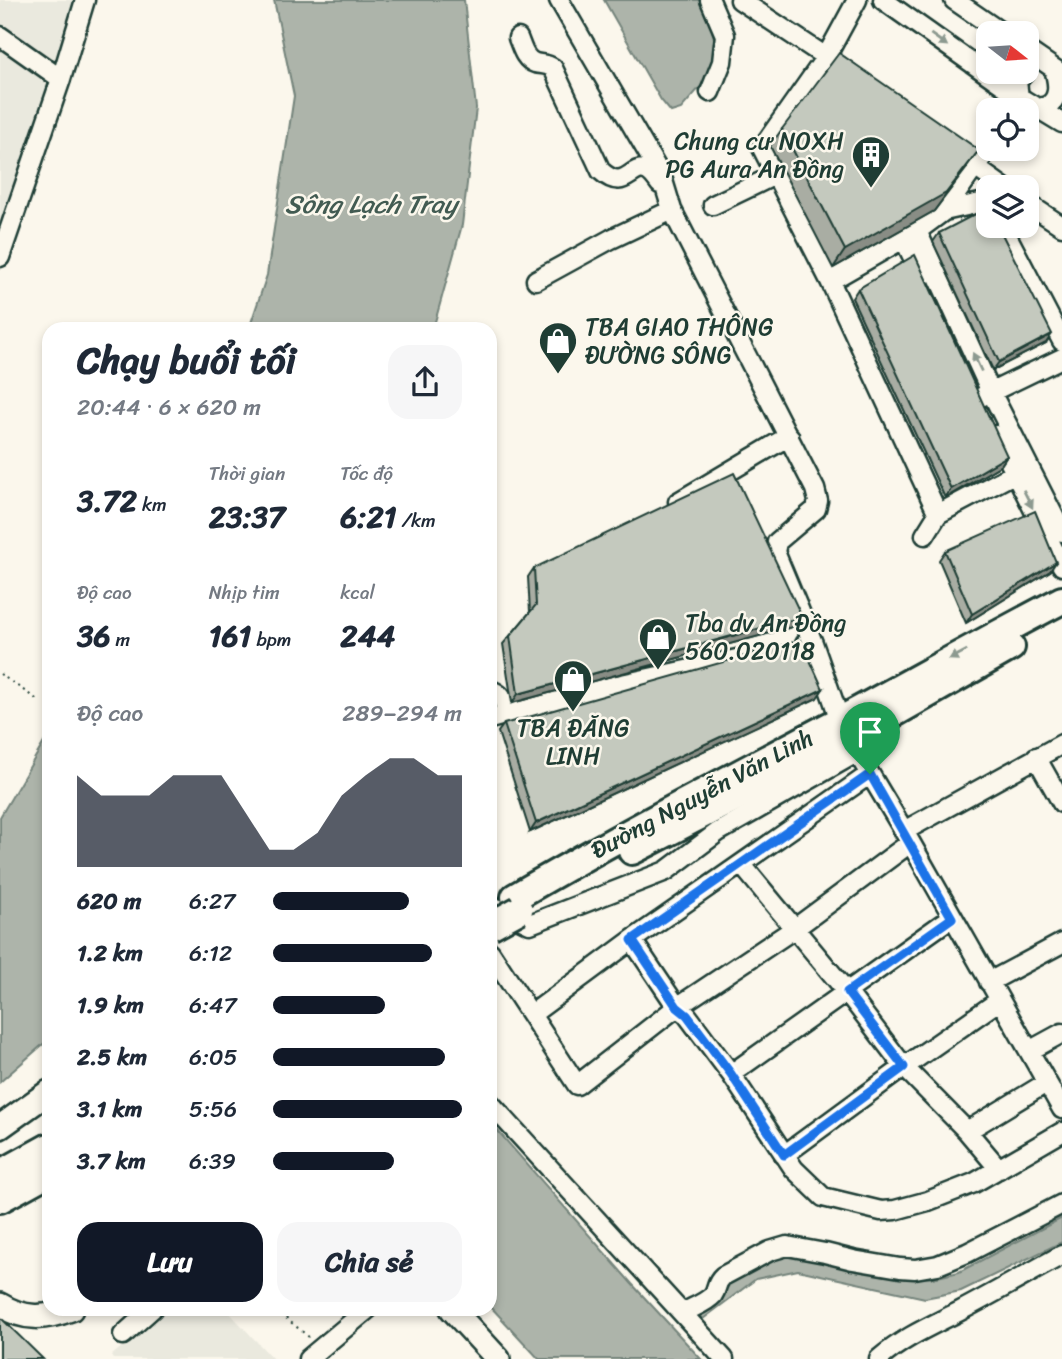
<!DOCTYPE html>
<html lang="vi">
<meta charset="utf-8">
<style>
:root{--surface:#fff;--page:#f6f6f7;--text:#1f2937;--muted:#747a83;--accent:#111827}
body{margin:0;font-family:Sriracha,sans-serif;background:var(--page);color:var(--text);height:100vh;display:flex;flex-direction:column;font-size:26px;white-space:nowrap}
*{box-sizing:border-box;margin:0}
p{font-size:23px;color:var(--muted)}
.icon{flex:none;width:38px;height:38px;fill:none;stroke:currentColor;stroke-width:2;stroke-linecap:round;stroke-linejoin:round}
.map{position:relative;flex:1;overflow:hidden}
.sheet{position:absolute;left:42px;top:322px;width:455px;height:994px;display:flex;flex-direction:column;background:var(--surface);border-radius:21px;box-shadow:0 4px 10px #0003}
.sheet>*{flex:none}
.needle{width:46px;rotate:107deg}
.buttons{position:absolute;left:976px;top:21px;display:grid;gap:14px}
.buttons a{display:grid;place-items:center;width:63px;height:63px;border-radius:14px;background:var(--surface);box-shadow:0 4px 10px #0003;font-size:35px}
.pin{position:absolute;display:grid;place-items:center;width:60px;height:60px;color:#fff;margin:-72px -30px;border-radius:50% 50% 50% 0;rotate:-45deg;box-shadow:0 0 7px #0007}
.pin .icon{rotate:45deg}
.round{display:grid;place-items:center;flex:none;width:74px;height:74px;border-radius:21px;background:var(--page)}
.summary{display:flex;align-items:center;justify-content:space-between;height:119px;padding:0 35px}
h1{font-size:38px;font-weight:800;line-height:52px}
.stats{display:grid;grid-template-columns:repeat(3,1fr);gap:10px;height:119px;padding:7px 35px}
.stats div{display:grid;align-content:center}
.stats b{font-size:30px;font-weight:800}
.stats small{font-size:19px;font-weight:400}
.stats p{font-size:19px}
.chart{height:196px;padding:14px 35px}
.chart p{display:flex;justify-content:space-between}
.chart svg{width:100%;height:126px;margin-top:7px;fill:var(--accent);opacity:.7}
.button{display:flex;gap:14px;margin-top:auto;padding:14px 35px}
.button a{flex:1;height:80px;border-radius:21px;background:var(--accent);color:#fff;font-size:28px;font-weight:800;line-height:80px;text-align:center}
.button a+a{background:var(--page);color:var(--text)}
ul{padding:0 35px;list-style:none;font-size:23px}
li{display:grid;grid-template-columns:112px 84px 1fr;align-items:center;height:52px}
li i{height:18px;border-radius:9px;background:var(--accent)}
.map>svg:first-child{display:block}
</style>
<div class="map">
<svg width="1062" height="1359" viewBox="0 0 1062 1359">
<rect width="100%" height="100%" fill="#fbf7ec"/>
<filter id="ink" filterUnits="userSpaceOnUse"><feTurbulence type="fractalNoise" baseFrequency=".0143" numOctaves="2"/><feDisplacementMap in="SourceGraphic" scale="14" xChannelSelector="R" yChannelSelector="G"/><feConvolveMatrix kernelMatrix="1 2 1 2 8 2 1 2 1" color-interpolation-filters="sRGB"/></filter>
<g filter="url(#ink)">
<!-- built -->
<path fill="#eae9de" d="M0,0H78L0,229Z
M167,1309H226L273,1359H113L111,1356Z"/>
<!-- water -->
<path fill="#adb4aa" stroke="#74847b" stroke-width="2" d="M274,0H464L476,108L462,225L433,329H249L267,275L294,96Z
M604,0H700L707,11L716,46L708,78L681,109L671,112L661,100Z
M49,734V1039L0,1082V817Z
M490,1122L632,1284L701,1359H539L490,1306Z
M1062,1218V1242L961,1291L925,1298L798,1270L756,1279L699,1322L692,1314L722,1282L747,1267L782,1256H808L907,1276L933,1278L959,1272Z"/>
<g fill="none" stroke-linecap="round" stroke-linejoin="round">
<!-- minor casing -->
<g stroke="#1f3d34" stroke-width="23">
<path id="minor" d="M559,0L662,177L672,210L815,489L818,501L816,509L777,542L775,552L813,643
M740,0L826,57L857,0
M883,0L1024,100L1062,123
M954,0L1002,33
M0,36L61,79
M518,38C522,47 524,59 535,63C543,65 546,63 553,68L601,171C626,194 631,162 648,171C653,174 657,180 660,184
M1027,50L1062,74
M850,74L826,57L762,148L830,281L938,514
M710,92L722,62L725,35L710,0
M1019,97L1017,82L1025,72
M1038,108C1042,107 1046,107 1050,104C1061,95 1057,80 1054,69
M952,149L975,167L989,148
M1027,203L1062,226
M713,205L775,175
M944,211L989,201
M1002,226L1062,341
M917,231L991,392L1062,532
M904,239L922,277
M0,257L61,79L85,0
M536,280L611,239L672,210
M830,281L917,231L944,211L975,167L1003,187
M981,397L1062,358
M996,435L1062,566
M678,502L789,436
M925,535L938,514L1025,468
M805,644L813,643L840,720
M490,690C504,694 503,702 508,714
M490,719L594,690L746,657
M849,739L904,831L1062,1109
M1036,757L1062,803
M904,831L1062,744
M742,865L847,992L904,1067L967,1131L999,1169
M490,905L530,924L666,871L718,832L858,752
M632,940L677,1007L687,1015L731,1074L794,1169L823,1197L881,1211L895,1210L928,1201L974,1183L1062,1132
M490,952L577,1085L677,1007L794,929L910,843
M989,982L1062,943
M532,1014L632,940L870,774
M1029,1051L1062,1033
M731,1074L952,917
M490,1103L724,1359
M967,1131L1046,1083
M784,1155L904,1067L1000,1000
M683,1313C691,1308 706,1303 713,1295C718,1288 715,1283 723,1276L770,1251L787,1246L825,1253L853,1260L900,1268L915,1269L938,1265L967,1253L1062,1204
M123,1335L152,1309
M308,1359L368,1309
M879,1359C904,1337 933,1325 962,1310C996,1292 1029,1273 1062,1255"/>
</g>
<!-- major casing -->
<g stroke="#1f3d34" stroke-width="28">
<path id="major" d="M0,1127L49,1092
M0,1305C24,1320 45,1319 71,1309
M452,1309L498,1359"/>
</g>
<!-- highway casing -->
<g stroke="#1f3d34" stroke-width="32">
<path id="highway" d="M632,851L849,739L1011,647
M515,897C621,835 729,779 837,722C913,681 987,639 1062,600
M0,1174L49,1147
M0,1199L49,1172"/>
</g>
<!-- path -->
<path stroke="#1f3d34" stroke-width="2" stroke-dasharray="2 5" stroke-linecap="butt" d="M0,674L39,701
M275,1309L310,1338"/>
<!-- minor -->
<use href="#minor" stroke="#fbf7ec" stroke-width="18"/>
<!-- major -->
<use href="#major" stroke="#fbf7ec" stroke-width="23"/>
<!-- highway -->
<use href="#highway" stroke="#fbf7ec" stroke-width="26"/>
<!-- highway-bridge casing -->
<g stroke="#1f3d34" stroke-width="32" stroke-linecap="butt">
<path id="highway-bridge" d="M490,926L519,910"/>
</g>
<!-- highway-bridge -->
<use href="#highway-bridge" stroke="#fbf7ec" stroke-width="26"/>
</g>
<!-- wall -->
<path fill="#a9ada3" stroke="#1f3d34" stroke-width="2" d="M782,129L967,168L934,211L833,268L770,146Z
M939,233L1046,343L993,370L933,242Z
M858,289L1007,456L1001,465L945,498L852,298Z
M945,551L1050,571L966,623L939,560Z
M534,568L802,617L796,626L512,703L503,644L530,612L528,577Z
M817,698L530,832L498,732L504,724Z"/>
<!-- shaded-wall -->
<path fill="#898d85" stroke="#1f3d34" stroke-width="2" d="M979,150L934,211L833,268L845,250Z
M1052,334L1046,343L993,370L999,362Z
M1007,456L1001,465L945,498L951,489Z
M1056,562L1050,571L966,623L972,614Z
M802,617L796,626L512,703L518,694Z
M823,689L817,698L530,832L536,823Z"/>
<!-- building -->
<path fill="#c4c9be" stroke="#1f3d34" stroke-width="2" d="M839,53L979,150L946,193L845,250L782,129Z
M989,207V226H998L1052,334L999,362L939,233Z
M915,255L1007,456L951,489L858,289Z
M734,473L802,617L518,694L510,636L536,605L534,568Z
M1035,511L1056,562L972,614L945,551Z
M801,640L823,689L536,823L504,724Z
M0,1317L43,1359H0Z"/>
<!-- one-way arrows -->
<defs><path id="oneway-solid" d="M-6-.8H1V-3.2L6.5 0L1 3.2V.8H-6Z" transform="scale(1.75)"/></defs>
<g fill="#8d9a90">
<use href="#oneway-solid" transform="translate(939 40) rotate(35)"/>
<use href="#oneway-solid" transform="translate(977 362) rotate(-115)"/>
<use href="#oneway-solid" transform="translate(1028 499) rotate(63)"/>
<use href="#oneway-solid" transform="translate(958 655) rotate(152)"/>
</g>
</g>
<g fill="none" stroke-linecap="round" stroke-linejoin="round" filter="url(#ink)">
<!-- route casing -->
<g stroke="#fff" stroke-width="14">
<path id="route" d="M870,774L952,918L847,992L904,1067L784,1155L731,1074L687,1015L677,1007L632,940Z"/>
</g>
<!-- route -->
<use href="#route" stroke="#1a73e8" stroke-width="9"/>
</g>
<!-- icons -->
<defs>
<g id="building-pin" transform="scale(2.0125)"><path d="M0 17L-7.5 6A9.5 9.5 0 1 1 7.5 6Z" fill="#1f3d34" stroke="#fbf7ec"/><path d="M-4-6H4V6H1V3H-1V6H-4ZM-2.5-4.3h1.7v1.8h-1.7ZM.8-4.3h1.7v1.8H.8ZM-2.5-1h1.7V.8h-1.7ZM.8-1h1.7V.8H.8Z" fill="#fff"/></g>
<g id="shop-pin" transform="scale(2.0125)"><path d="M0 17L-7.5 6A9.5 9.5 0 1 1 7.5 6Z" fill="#1f3d34" stroke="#fbf7ec"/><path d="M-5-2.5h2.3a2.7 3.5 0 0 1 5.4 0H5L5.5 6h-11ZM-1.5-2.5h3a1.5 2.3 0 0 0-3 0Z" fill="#fff"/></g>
</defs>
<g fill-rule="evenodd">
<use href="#building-pin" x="871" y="155"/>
<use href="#shop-pin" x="558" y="341"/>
<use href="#shop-pin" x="658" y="637"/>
<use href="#shop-pin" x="573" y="679"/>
</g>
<g text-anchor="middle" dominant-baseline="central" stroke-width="5" stroke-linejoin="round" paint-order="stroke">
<!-- poi labels -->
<g font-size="24" fill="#1f3d34" stroke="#fbf7ec" text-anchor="start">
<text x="844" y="141" text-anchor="end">Chung cư NOXH<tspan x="844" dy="28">PG Aura An Đồng</tspan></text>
<text x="585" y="327">TBA GIAO THÔNG<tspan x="585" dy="28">ĐƯỜNG SÔNG</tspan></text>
<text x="685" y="623">Tba dv An Đồng<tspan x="685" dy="28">560.020118</tspan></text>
<text x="573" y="728" text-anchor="middle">TBA ĐĂNG<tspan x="573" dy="28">LINH</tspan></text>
</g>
<!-- street labels -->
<g font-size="24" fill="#1f3d34" stroke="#fbf7ec">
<text transform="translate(702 794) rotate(-28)">Đường Nguyễn Văn Linh</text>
</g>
<!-- water labels -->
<g font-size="26" font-style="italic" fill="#425b52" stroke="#fbf7ec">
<text x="371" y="204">Sông Lạch Tray</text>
</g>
</g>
</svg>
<div class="buttons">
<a><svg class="needle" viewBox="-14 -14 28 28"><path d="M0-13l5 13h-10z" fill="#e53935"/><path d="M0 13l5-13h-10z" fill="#747a83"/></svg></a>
<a><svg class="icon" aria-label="locate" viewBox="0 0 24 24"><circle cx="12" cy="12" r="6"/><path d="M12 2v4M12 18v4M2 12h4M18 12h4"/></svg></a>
<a><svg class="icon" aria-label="layers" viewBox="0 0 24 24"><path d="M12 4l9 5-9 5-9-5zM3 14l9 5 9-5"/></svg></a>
</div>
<div class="pin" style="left:870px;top:774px;background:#1e9e55"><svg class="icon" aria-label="arrive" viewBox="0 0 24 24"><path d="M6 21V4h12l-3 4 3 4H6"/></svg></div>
<section class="sheet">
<div class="summary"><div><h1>Chạy buổi tối</h1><p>20:44 · 6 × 620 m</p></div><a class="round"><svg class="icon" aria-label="share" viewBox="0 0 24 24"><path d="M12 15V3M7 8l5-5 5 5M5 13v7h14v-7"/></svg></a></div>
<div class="stats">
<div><b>3.72<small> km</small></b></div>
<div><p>Thời gian</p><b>23:37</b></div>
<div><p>Tốc độ</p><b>6:21<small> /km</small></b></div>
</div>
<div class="stats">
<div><p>Độ cao</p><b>36<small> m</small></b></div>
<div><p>Nhịp tim</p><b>161<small> bpm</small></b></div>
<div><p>kcal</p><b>244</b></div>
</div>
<div class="chart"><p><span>Độ cao</span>289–294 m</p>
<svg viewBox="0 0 160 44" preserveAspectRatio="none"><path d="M0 44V12L10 19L20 19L30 19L40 12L50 12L60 12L70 25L80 38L90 38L100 32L110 19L120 12L130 6L140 6L150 12L160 12V44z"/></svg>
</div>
<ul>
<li><b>620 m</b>6:27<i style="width:72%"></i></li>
<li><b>1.2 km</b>6:12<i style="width:84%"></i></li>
<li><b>1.9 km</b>6:47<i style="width:59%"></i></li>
<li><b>2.5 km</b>6:05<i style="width:91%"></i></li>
<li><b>3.1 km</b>5:56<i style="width:100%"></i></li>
<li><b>3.7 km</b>6:39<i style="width:64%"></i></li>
</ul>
<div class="button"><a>Lưu</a><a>Chia sẻ</a></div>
</section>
</div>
